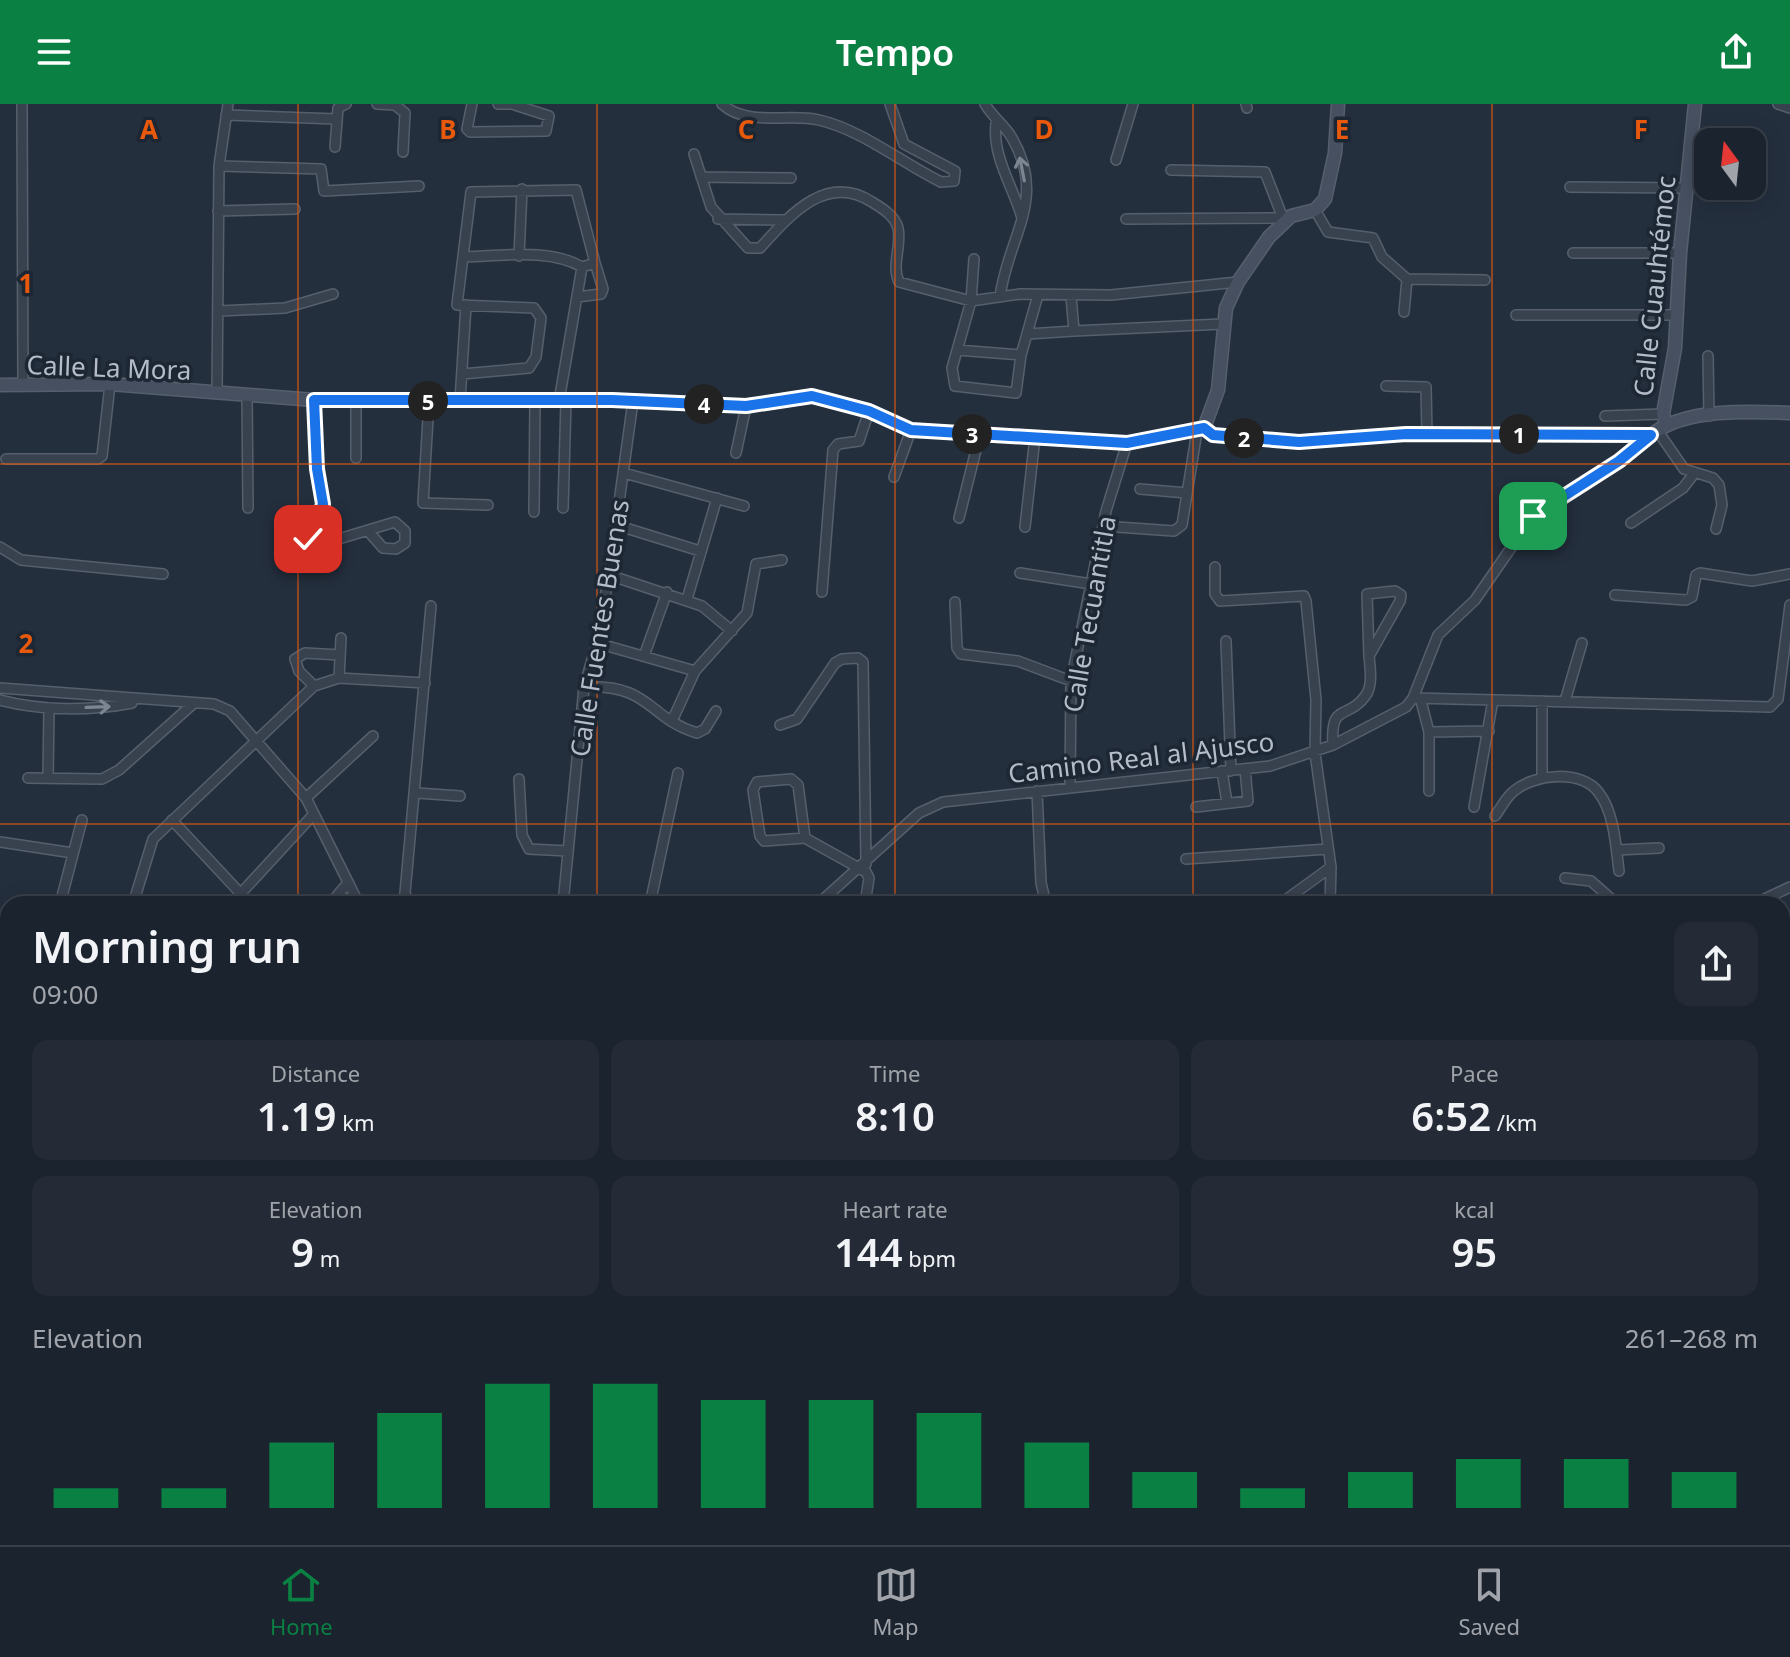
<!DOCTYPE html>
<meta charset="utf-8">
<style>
:root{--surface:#1b232e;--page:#242b36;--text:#f1f3f6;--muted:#a0a4aa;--line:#39404a;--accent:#0b8043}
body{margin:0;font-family:"Noto Sans",sans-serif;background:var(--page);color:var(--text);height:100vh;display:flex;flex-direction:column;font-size:30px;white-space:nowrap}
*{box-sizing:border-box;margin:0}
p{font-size:26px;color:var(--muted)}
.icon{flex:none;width:44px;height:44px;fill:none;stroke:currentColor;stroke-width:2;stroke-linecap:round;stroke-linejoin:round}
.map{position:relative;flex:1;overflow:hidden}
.side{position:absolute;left:0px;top:792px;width:1790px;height:650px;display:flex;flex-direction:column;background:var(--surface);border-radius:24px 24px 0 0;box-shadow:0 4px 20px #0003,0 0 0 2px var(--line)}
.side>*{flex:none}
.needle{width:52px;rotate:345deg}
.controls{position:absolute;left:1694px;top:24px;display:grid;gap:16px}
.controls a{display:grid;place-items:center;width:72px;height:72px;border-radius:16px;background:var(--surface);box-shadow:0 4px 20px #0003,0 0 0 2px var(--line);font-size:40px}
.pin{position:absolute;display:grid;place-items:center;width:68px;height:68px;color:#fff;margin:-34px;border-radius:16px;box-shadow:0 4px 12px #0006}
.km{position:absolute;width:40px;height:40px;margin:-20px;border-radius:50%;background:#222;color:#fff;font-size:22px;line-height:40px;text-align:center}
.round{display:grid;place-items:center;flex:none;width:84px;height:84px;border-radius:16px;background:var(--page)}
.overview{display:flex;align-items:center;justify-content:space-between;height:136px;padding:0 32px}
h1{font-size:44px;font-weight:600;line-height:60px}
.metrics{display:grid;grid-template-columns:repeat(3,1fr);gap:12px;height:136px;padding:8px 32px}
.metrics div{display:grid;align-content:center;border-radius:16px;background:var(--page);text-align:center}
.metrics b{font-size:40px;font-weight:600}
.metrics small{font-size:22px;font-weight:400}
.metrics p{font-size:22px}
.chart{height:224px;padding:16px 32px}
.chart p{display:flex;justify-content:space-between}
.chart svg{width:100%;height:144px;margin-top:8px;stroke:var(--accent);stroke-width:6}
header{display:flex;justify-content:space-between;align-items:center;height:104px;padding:0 32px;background:var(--accent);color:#fff;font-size:36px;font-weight:600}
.tabs{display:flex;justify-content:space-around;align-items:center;height:112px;border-top:2px solid var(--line);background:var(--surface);font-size:22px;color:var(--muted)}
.tabs a{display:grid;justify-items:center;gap:4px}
.tabs .selected{color:var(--accent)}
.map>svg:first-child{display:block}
</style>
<header><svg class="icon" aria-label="menu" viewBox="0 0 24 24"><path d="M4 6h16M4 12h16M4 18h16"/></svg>Tempo<svg class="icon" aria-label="share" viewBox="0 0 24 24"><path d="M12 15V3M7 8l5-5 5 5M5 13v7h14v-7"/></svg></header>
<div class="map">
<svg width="1790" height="1441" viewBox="0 0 1790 1441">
<rect width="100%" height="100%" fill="#242f3e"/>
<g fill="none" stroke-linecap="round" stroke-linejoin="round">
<!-- street casing -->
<g stroke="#565f6c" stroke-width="12">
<path id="street" d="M22,0L23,282
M377,0L395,1L405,9L403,48
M472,0L467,25L470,28L546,27L549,12L515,1
M498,0H515
M722,0C747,23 789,9 819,16C862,26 902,59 941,78L954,77L955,67L904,40L890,0
M985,0C993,14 1005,21 1012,34C1048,96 1007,134 1000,193
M1246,0L1247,4
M1778,0L1790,4
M226,11L336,15
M996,19C992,53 1013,82 1022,114
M335,43L338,4L346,0
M694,50L711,103L748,144H760C789,112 826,68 872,98C882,104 895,112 898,124C902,141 891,162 899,178L971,197L1020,190L1111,191L1238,178
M1116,56L1133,0
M219,62L321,65L324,87L419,82
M1171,66L1265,68L1284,117
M701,73L791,74
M1570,83L1686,84
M1315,106L1328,128L1373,134L1382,153L1407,175L1485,176
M218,107L295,105
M718,115L786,116
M1126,115L1283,114
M1573,149H1680
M519,152L522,85
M974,155L971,197L952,264L955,282L1016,289L1021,251L1038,191
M1071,192L1074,227L1222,220
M577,193L601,190L603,185L595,159
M219,207L285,204L333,190
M1404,208L1407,175
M1516,211H1677
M1028,230L1074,227
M957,246L1021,251
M1708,252L1709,312
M462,270L529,264L536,253L541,214L534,204L457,201L471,88L576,86L595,159L582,163C550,144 502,152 465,153
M1386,282L1426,283L1427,330
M217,289L219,62L228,0
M247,291L248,404
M314,296L317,365L323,400L320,409L307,422L308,435L322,440L395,418L405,427V439L396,445L383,444L368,427
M356,296V354
M429,297L423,399L488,401
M460,297L466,201
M559,297L582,163
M1605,312L1663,310
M1657,326L1684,365L1713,374L1719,381L1722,401L1716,425
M736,349L746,302
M6,355H98L102,352L110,280
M624,369L744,402
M894,373L911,326
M1140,385L1187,389
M563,404L566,297
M534,408L535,297
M959,414L980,330
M1631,419L1683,384L1693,371
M616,421L700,447
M1103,422L1174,427L1182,421L1197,327
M1025,423L1035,333
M0,443L21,456L163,470
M1215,463V490L1220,497L1304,492L1306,497L1316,596L1315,649L1331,763L1330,800
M1020,469L1091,480
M609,471L702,502L732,527
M1395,487L1401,491L1400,497L1369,552L1367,490Z
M822,488L833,346L838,340L859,337L869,307
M1615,491L1686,496L1692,493L1696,471L1700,469L1752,477L1790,470
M687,495L717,394
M955,498L957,544L961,550L1018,557L1071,577
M1226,537L1231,667
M597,539L695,567L747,509L756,460L782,456
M644,552L667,488
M339,574L341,534
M314,582L299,567L295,555L305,549L340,551
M584,583C652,580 647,614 697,629L705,625L716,607
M0,584L214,600L230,607L306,694L359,800
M1413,594L1770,603L1778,595L1790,501
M0,596C42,607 90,607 132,599
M1421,597L1429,628
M1565,597L1582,539
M672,617L695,567
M780,621L797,615L835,559L842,555L858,554L863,558L866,760
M1333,641C1330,597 1348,617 1366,591C1373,581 1370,563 1369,552
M1222,667L1227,699
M28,674L102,675L119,666L194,599
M48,674L49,604
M1542,674V597
M519,675L522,731L529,745L568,747
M791,675L798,681L805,734L764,737L760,732L753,686L757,678Z
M1070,684L1071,577L1106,407L1127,339
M1037,687L1041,779L1046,800
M1429,687V628L1489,627
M417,689L460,692
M306,694L373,632
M1196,703L1248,697L1245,665
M1474,703L1493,596
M1495,712C1501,704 1506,693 1514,687C1534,670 1582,665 1599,689C1614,708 1616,743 1619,767
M172,716L241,790
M805,734L866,768L869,774L865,800
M0,738L73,749
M1617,746L1659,744
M1186,755L1328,745
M1565,774L1591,777L1617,800
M60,800L82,716
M133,800L153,735L314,582L339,574L425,579
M231,800L313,711
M330,800L347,780
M391,800L407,793
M404,800L431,502
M563,800L584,583L597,539L609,471L633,297
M650,800L678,669
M818,800L919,709L943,698L1270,662L1333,641L1406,603L1413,594L1438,531L1475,496L1533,412L1619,357L1651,331
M1280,800L1331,763
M1754,800L1790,783
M0,882L8,884
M1782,921H1790
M0,962L6,923
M0,989H8
M0,1047H8
M0,1128L8,1124
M0,1278L8,1275
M395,1434L411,1441
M1037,1434L1042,1441
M1053,1434L1056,1441
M1702,1434V1441
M477,1441L489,1435
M870,1441L881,1434
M1513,1441L1515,1434"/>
</g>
<!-- secondary casing -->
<g stroke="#565f6c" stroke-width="15">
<path id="secondary" d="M0,281L110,280L314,296H612L746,302L812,292L869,307L911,326L1127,339L1204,324
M1666,320L1663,310L1675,244L1680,149L1695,0
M1204,324L1213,331L1299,338L1406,330L1651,331C1685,304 1748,307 1790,309
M1204,324L1218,286L1226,204L1238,178L1269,133L1291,112L1315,106L1325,95L1335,49L1338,0"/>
</g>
<!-- street -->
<use href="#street" stroke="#38414e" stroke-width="9"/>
<!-- secondary -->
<use href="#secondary" stroke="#465061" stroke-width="12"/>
</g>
<!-- one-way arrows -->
<defs><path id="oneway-shaft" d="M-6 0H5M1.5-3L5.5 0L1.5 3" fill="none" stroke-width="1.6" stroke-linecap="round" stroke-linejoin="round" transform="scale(2)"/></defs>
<g stroke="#7c8592">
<use href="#oneway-shaft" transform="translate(1022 65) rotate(-101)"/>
<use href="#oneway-shaft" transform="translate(98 603) rotate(-2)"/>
</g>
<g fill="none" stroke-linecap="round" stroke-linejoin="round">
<!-- route casing -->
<g stroke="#fff" stroke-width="16">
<path id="route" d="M308,435L307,422L320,409L323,400L317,365L314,296H612L746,302L812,292L869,307L911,326L1127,339L1204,324L1213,331L1299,338L1406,330L1651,331L1619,357L1533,412"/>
</g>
<!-- route -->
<use href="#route" stroke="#1a73e8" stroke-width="10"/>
</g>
<!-- grid -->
<path fill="none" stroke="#e8590c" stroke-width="2" stroke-opacity="0.55" d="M298,0V800M597,0V800M895,0V800M1193,0V800M1492,0V800M0,360H1790M0,720H1790M0,1081H8M1782,1081H1790M298,1434V1441M597,1434V1441M895,1434V1441M1193,1434V1441M1492,1434V1441"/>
<g text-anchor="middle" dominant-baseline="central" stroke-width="7" stroke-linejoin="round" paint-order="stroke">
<!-- street labels -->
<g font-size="26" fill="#b4bcc9" stroke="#1d2633">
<text transform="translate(1654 182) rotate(-84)">Calle Cuauhtémoc</text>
<text transform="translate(109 263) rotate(2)">Calle La Mora</text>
<text transform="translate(1089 510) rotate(-80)">Calle Tecuantitla</text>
<text transform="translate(599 524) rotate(-81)">Calle Fuentes Buenas</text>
<text transform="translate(1141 653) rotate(-7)">Camino Real al Ajusco</text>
</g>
</g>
<g font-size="26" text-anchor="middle" font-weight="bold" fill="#e8590c" stroke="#1d2633" stroke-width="7" stroke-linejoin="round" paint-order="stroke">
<text x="149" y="35">A</text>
<text x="448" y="35">B</text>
<text x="746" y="35">C</text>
<text x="1044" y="35">D</text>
<text x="1342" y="35">E</text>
<text x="1641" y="35">F</text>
<text x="26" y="189">1</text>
<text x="26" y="549">2</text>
</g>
</svg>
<div class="controls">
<a><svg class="needle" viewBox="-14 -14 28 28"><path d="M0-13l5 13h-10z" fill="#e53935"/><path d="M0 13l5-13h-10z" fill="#a0a4aa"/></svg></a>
</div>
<div class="pin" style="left:1533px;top:412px;background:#1e9e55"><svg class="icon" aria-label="arrive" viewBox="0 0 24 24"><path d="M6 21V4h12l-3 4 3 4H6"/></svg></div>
<div class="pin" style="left:308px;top:435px;background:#d93025"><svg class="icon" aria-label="check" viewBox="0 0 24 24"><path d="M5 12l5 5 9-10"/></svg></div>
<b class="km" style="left:1519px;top:330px">1</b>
<b class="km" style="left:1244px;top:334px">2</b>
<b class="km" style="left:972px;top:330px">3</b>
<b class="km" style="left:704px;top:300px">4</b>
<b class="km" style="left:428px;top:297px">5</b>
<section class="side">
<div class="overview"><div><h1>Morning run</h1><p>09:00</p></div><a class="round"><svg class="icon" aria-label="share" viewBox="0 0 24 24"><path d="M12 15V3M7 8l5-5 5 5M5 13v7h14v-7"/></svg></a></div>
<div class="metrics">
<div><p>Distance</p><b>1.19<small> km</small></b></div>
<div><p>Time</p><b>8:10</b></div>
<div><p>Pace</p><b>6:52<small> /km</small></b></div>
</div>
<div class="metrics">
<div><p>Elevation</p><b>9<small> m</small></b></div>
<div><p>Heart rate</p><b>144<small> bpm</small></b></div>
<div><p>kcal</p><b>95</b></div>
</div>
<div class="chart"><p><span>Elevation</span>261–268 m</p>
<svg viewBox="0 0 160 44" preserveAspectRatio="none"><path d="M5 44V38M15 44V38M25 44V24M35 44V15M45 44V6M55 44V6M65 44V11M75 44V11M85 44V15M95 44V24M105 44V33M115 44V38M125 44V33M135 44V29M145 44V29M155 44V33"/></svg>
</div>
</section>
</div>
<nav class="tabs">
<a class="selected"><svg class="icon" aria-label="home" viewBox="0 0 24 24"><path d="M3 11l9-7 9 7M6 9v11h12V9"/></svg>Home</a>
<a><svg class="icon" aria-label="map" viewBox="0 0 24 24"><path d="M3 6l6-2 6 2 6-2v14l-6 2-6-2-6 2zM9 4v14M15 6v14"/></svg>Map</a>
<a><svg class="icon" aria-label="saved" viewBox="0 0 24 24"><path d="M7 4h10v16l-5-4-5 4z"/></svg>Saved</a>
</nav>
